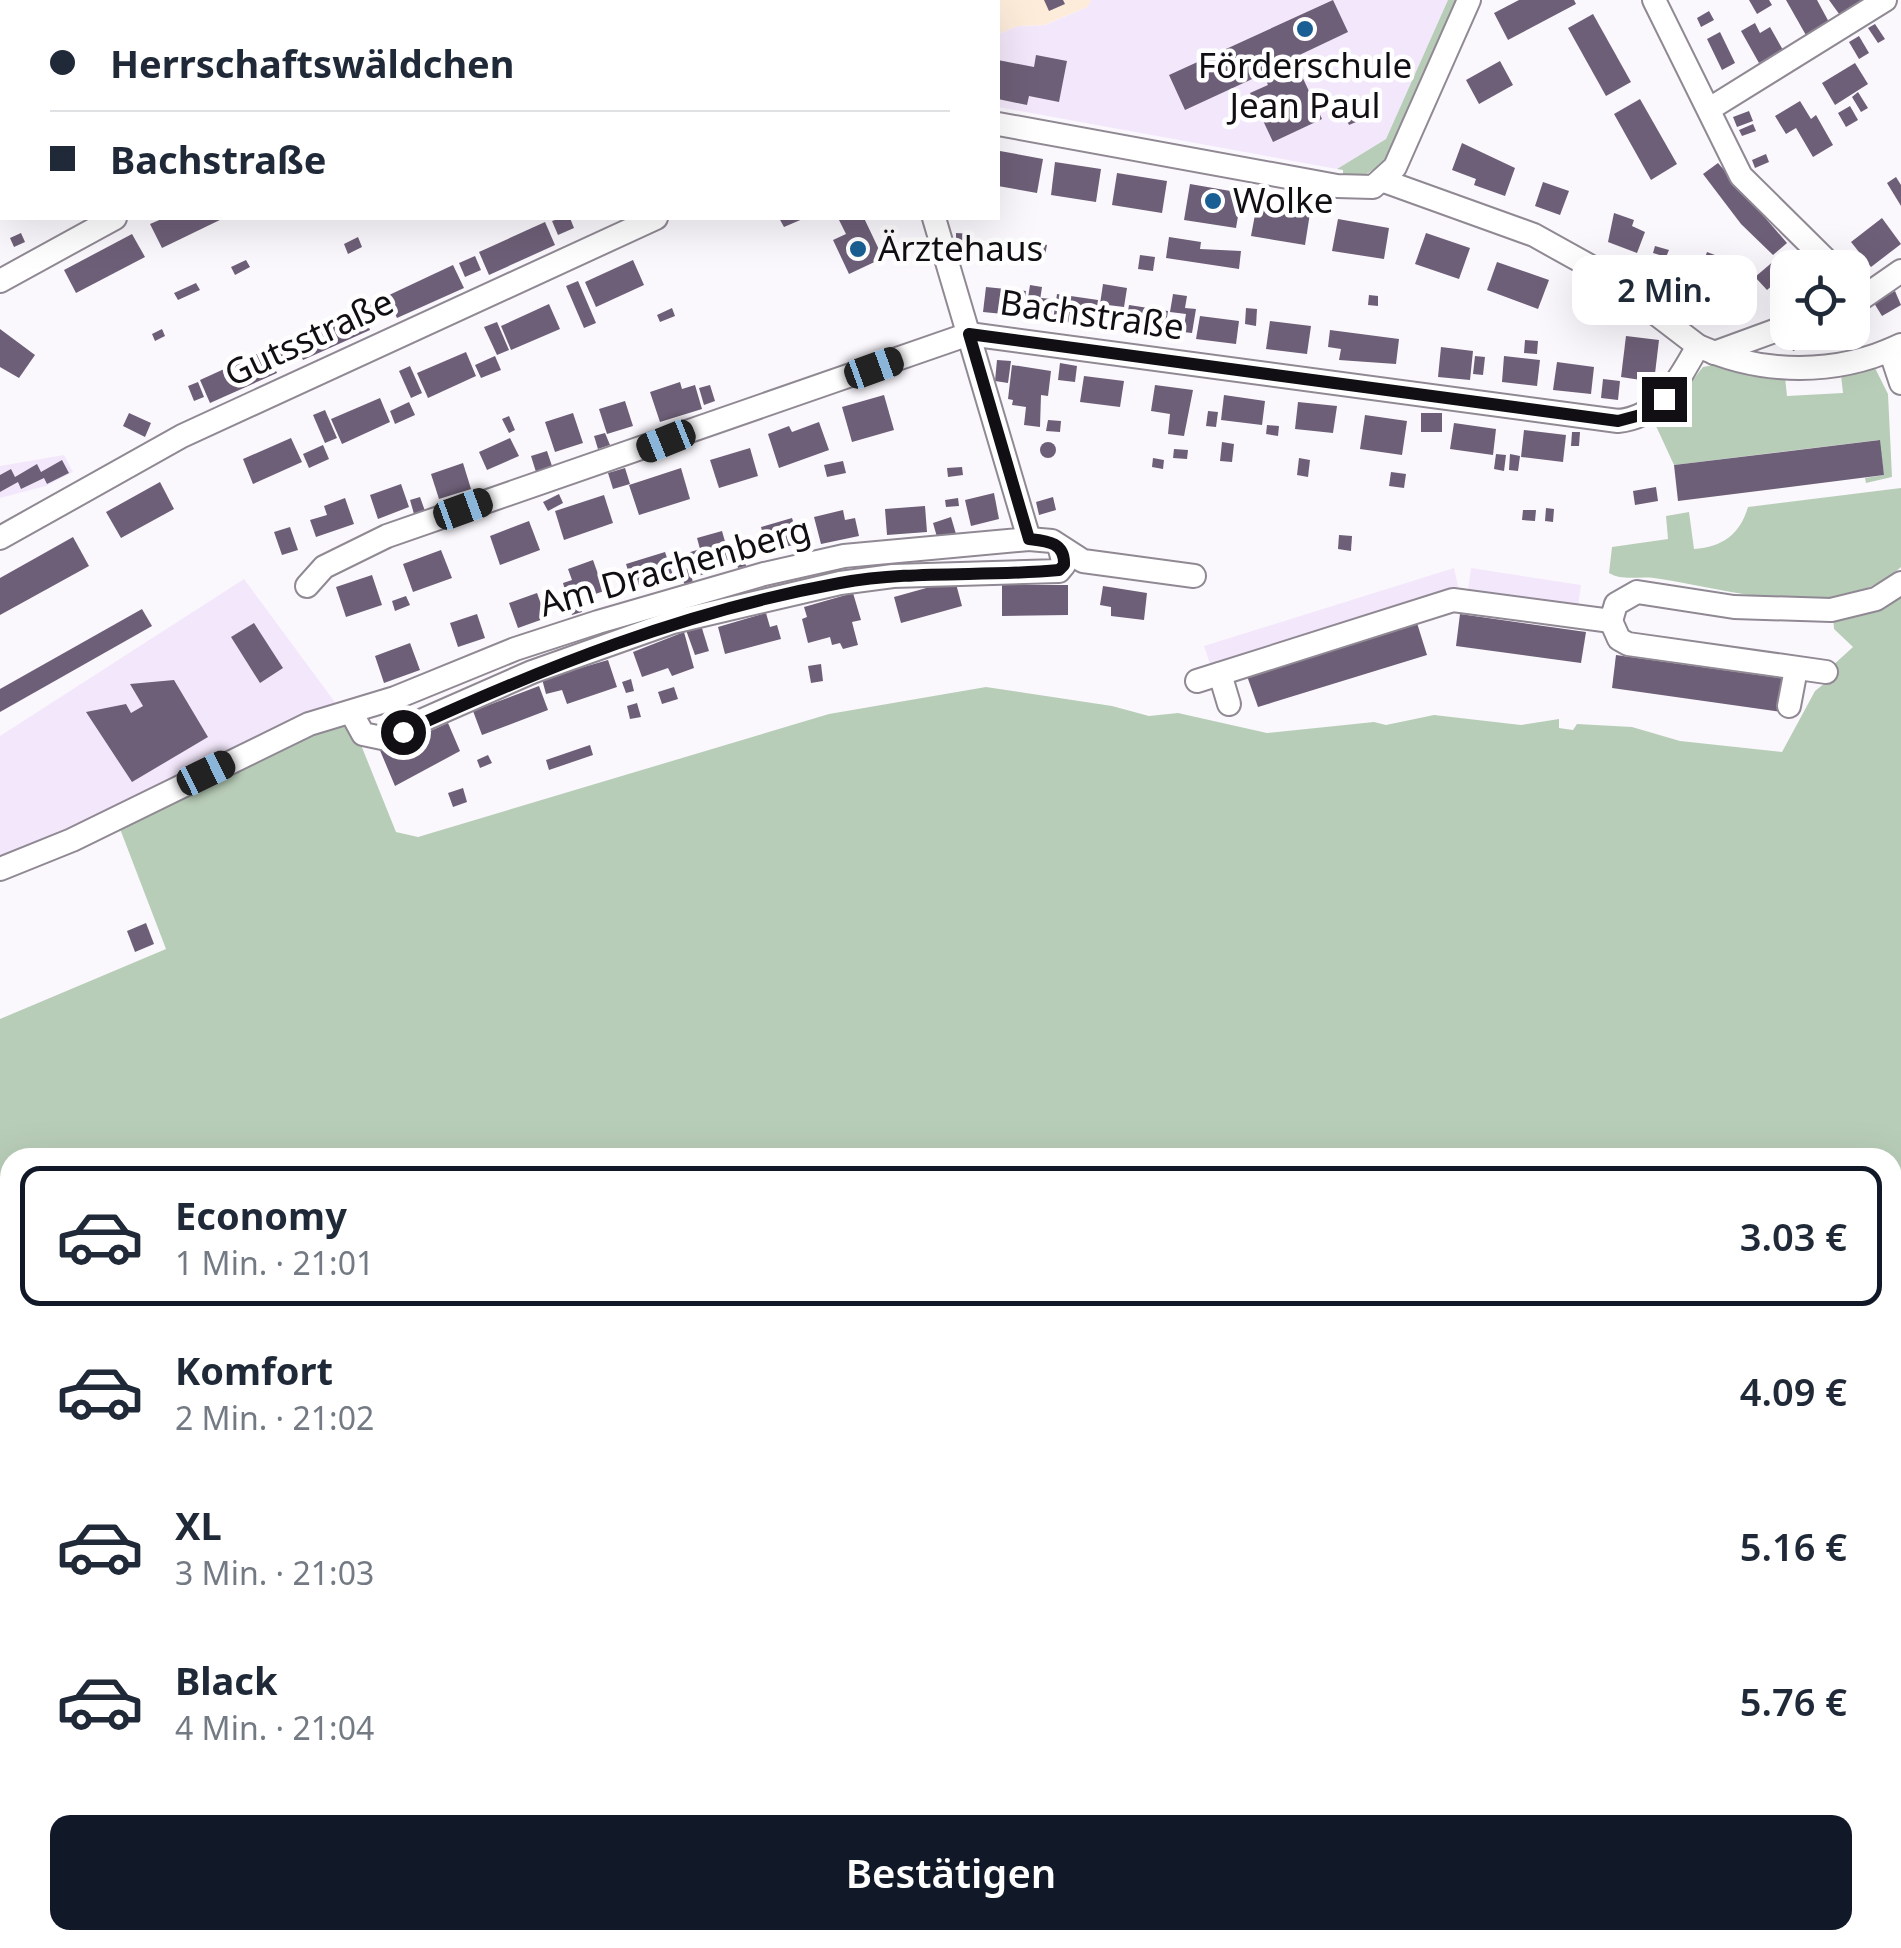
<!DOCTYPE html>
<html lang="de">
<meta charset="utf-8">
<style>
body{margin:0;font-family:"Noto Sans",sans-serif;background:#f6f6f7;color:#1f2937;height:100vh;display:flex;flex-direction:column;font-size:38px;white-space:nowrap}
*{box-sizing:border-box;margin:0}
p{font-size:32px;color:#747a83}
.icon{flex:none;width:55px;height:55px;fill:none;stroke:currentColor;stroke-width:2;stroke-linecap:round;stroke-linejoin:round}
.map{position:relative;flex:1;overflow:hidden}
.drawer{position:absolute;left:0px;top:1148px;width:1902px;height:802px;display:flex;flex-direction:column;background:#fff;border-radius:30px 30px 0 0;box-shadow:0 10px 40px #0002}
.drawer>*{flex:none}
.banner{position:absolute;left:0px;top:0px;width:1000px;height:220px;box-shadow:0 10px 40px #0002;display:grid;align-content:center;height:220px;padding:0 50px;background:#fff}
.tools{position:absolute;left:1770px;top:250px;display:grid;gap:20px}
.tools a{display:grid;place-items:center;width:100px;height:100px;border-radius:20px;background:#fff;box-shadow:0 10px 40px #0002;font-size:50px}
.end{position:absolute;width:45px;height:45px;margin:-22px;border:12px solid #110f13;background:#fff;box-shadow:0 0 0 5px #fff}
.from{border-radius:50%}
.bubble{position:absolute;height:70px;border-radius:20px;background:#fff;box-shadow:0 10px 40px #0002;font-size:32px;font-weight:600;line-height:70px;text-align:center}
.car{position:absolute;width:30px;height:60px;margin:-30px -15px;border-radius:12px;box-shadow:0 0 8px 2px #0007;background:linear-gradient(#222 24%,#8ab4d8 0 40%,#222 0 76%,#8ab4d8 0 86%,#222 0)}
.banner b{display:flex;align-items:center;gap:35px;height:95px;font-size:38px}
.banner b+b{border-top:2px solid #e0e1e3}
.banner i{width:25px;height:25px;background:#1f2937}
ul{padding:18px 0 0;list-style:none}
li{display:flex;align-items:center;gap:30px;height:140px;margin:0 20px 15px;padding:0 30px;border:5px solid transparent;border-radius:20px}
li div{flex:1}
li b{display:block;font-size:38px}
li em{font-style:normal;font-weight:600}
li.active{border-color:#111827}
li>.icon{width:90px;height:90px;stroke-width:1.5}
.cta{display:flex;gap:20px;margin-top:auto;padding:20px 50px}
.cta a{flex:1;height:115px;border-radius:20px;background:#111827;color:#fff;font-size:40px;font-weight:600;line-height:115px;text-align:center}
.map>svg:first-child{display:block}
</style>
<div class="map">
<svg width="1901" height="1948" viewBox="0 0 1901 1948">
<rect width="100%" height="100%" fill="#fbf8fd"/>
<g fill="#f3e8fb">
<path d="M1091 0H1448L1386 139 1337 169 998 107V34L1018 26 1045 25 1087 7Z"/>
<path d="M64 455 73 472 46 486 0 498V466Z"/>
<path d="M1454 568 1459 590 1211 667 1204 646Z"/>
<path d="M1471 568 1581 585 1578 606 1468 590Z"/>
<path d="M244 579 340 709 0 863V736Z"/>
</g>
<path fill="#feecdb" d="M435 0H1091L1087 7 1044 25 1018 26 998 34V2Z"/>
<g fill="#b8cdb8" fill-rule="evenodd">
<path d="M463 0H636L638 2H476Z"/>
<path d="M1448 0H1461L1387 160 1364 176 1343 175V170L1337 169 1386 139Z"/>
<path d="M1724 363 1785 377 1787 396 1843 393 1841 375 1875 368 1888 394 1892 477 1866 483 1865 478 1884 475 1879 440 1674 465 1656 426 1703 367Z"/>
<path d="M1901 488V567C1834 626 1731 589 1654 578 1639 576 1622 581 1609 573L1612 547 1668 539 1666 516 1689 512 1694 549C1723 547 1740 534 1748 507Z"/>
<path d="M1901 594V1948H0V1331L5 1315 0 1312V1019L166 949 117 821 309 732 351 720 396 832 418 837 829 714 986 687 1112 706 1149 716 1178 713 1267 733 1374 722 1386 725 1434 715 1521 725 1559 719V728L1573 730 1577 724 1632 727 1680 741 1782 752 1815 691 1830 679 1831 667 1853 647 1834 629 1833 616ZM10 1158H1892V1940H10Z"/>
</g>
<g fill="#6d5f77">
<path d="M1044 0H1063L1065 4 1049 11Z"/>
<path d="M1333 0 1348 32 1272 68 1278 82 1300 72 1322 119 1273 142 1250 93 1268 85 1263 74 1185 110 1169 75Z"/>
<path d="M1519 0H1574L1576 4 1508 40 1494 13Z"/>
<path d="M1749 0H1769L1772 5 1757 14Z"/>
<path d="M1786 0H1817L1830 24 1807 37Z"/>
<path d="M1829 0H1869L1842 18Z"/>
<path d="M1709 11 1714 20 1701 27 1697 18Z"/>
<path d="M1593 14 1631 82 1606 96 1568 28Z"/>
<path d="M1755 23 1760 33 1770 27 1783 50 1759 63 1741 31Z"/>
<path d="M1875 24 1885 39 1878 43 1868 28Z"/>
<path d="M1720 32 1735 63 1722 70 1707 39Z"/>
<path d="M1859 36 1869 53 1859 59 1849 42Z"/>
<path d="M1036 55 1067 61 1059 102 1029 96 1027 105 998 99V60L1034 67Z"/>
<path d="M1500 61 1513 85 1479 104 1466 80Z"/>
<path d="M1855 63 1868 84 1835 105 1822 83Z"/>
<path d="M1858 92 1868 108 1861 112 1852 97Z"/>
<path d="M1640 99 1677 164 1651 180 1614 114Z"/>
<path d="M1800 101 1811 119 1816 115 1833 145 1813 157 1796 128 1786 134 1775 116Z"/>
<path d="M1356 104 1363 119 1349 125 1342 110Z"/>
<path d="M1850 106 1858 120 1846 127 1838 113Z"/>
<path d="M1749 111 1753 121 1737 127 1733 117Z"/>
<path d="M1753 124 1756 131 1742 136 1739 130Z"/>
<path d="M1462 143 1515 168 1505 196 1474 185 1476 179 1452 170Z"/>
<path d="M1000 151 1043 159 1037 193 998 186Z"/>
<path d="M1766 154 1769 162 1755 168 1752 160Z"/>
<path d="M1055 162 1101 169 1096 202 1051 195Z"/>
<path d="M1718 163 1787 243 1773 255 1741 224 1703 174Z"/>
<path d="M1117 173 1167 181 1162 213 1112 205Z"/>
<path d="M1896 177 1901 185V206L1887 183Z"/>
<path d="M1543 182 1569 191 1560 215 1535 206Z"/>
<path d="M1190 184 1242 193 1236 228 1184 220Z"/>
<path d="M1257 204 1310 213 1305 245 1251 236Z"/>
<path d="M1614 213 1634 220 1632 226 1645 232 1637 253 1608 242Z"/>
<path d="M164 218H224L162 248 150 224Z"/>
<path d="M561 218H570L574 228 558 235 552 221Z"/>
<path d="M779 218H805L784 227Z"/>
<path d="M838 218H864L883 258 849 274 833 240 846 234Z"/>
<path d="M1882 218 1901 244 1871 267 1851 242Z"/>
<path d="M1338 219 1389 228 1384 259 1332 251Z"/>
<path d="M545 222 555 245 489 275 479 252Z"/>
<path d="M21 233 25 242 14 247 10 238Z"/>
<path d="M956 233 974 234 973 247 956 246Z"/>
<path d="M1426 233 1470 248 1459 279 1415 264Z"/>
<path d="M132 234 145 257 76 293 64 270Z"/>
<path d="M358 237 362 247 348 254 344 244Z"/>
<path d="M1169 237 1201 242 1200 249 1241 251 1239 269 1166 258Z"/>
<path d="M1037 243 1047 245 1045 255 1036 253Z"/>
<path d="M1655 246 1669 250 1666 257 1653 253Z"/>
<path d="M1707 252 1744 266 1733 294 1697 280Z"/>
<path d="M1795 252 1810 268H1788L1784 263Z"/>
<path d="M1140 255 1155 257 1153 271 1138 269Z"/>
<path d="M475 256 481 270 465 277 459 263Z"/>
<path d="M246 260 250 267 235 275 231 267Z"/>
<path d="M633 260 644 285 596 307 585 282Z"/>
<path d="M1775 260 1787 273 1767 290 1755 277Z"/>
<path d="M1497 262 1549 280 1538 309 1487 290Z"/>
<path d="M453 265 464 288 397 318 387 296Z"/>
<path d="M578 281 596 323 584 328 566 286Z"/>
<path d="M196 283 200 290 178 300 174 293Z"/>
<path d="M1103 284 1127 288 1124 307 1100 304Z"/>
<path d="M1030 285 1042 287 1040 300 1028 298Z"/>
<path d="M986 287 1026 291 1022 316 983 312Z"/>
<path d="M1895 291 1901 305 1882 316 1874 303Z"/>
<path d="M1057 294 1098 300 1094 326 1053 320Z"/>
<path d="M1173 294 1187 296 1185 308 1196 309 1192 333 1183 332 1186 314 1170 312Z"/>
<path d="M1369 295 1378 296V306L1368 305Z"/>
<path d="M1041 298 1053 299 1050 321 1038 320Z"/>
<path d="M382 299 387 313 372 320 366 306Z"/>
<path d="M549 304 560 329 511 350 501 326Z"/>
<path d="M1129 305 1168 311 1164 336 1125 330Z"/>
<path d="M360 307 370 330 303 360 293 337Z"/>
<path d="M672 308 675 316 660 322 657 315Z"/>
<path d="M1246 308 1257 309 1256 326 1245 324Z"/>
<path d="M1200 316 1239 321 1236 344 1196 339Z"/>
<path d="M1270 321 1311 326 1307 354 1266 349Z"/>
<path d="M497 322 509 350 497 355 484 327Z"/>
<path d="M0 329 35 355 19 378 0 367Z"/>
<path d="M162 329 165 336 155 341 152 334Z"/>
<path d="M1330 330 1399 339 1396 364 1339 360 1341 349 1328 347Z"/>
<path d="M1800 332H1816L1819 340 1793 351 1787 338Z"/>
<path d="M1626 336 1659 340 1654 382 1621 377Z"/>
<path d="M289 340 296 355 280 362 274 347Z"/>
<path d="M1525 340 1538 341 1537 354 1524 353Z"/>
<path d="M1441 347 1473 351 1470 380 1438 377Z"/>
<path d="M266 350 277 373 210 403 200 380Z"/>
<path d="M466 352 476 376 428 398 417 373Z"/>
<path d="M495 356 501 370 481 378 475 365Z"/>
<path d="M1475 356 1485 357 1483 375 1473 374Z"/>
<path d="M1504 356 1540 360 1537 386 1502 382Z"/>
<path d="M997 360 1011 361 1008 383 995 381Z"/>
<path d="M1557 362 1594 367 1591 394 1553 390Z"/>
<path d="M1060 363 1077 366 1075 382 1058 380Z"/>
<path d="M1012 365 1051 371 1048 396 1041 395 1040 427 1024 425 1026 407 1012 405 1013 400 1008 399Z"/>
<path d="M410 366 422 393 411 398 399 371Z"/>
<path d="M1084 376 1124 381 1120 407 1080 402Z"/>
<path d="M1603 379 1620 381 1618 400 1601 398Z"/>
<path d="M198 382 204 397 194 401 188 386Z"/>
<path d="M680 382 682 389 695 385 702 409 660 422 650 392Z"/>
<path d="M710 385 715 401 704 405 699 388Z"/>
<path d="M1155 385 1193 390 1184 436 1168 434 1170 414 1151 411Z"/>
<path d="M884 395 894 430 852 442 842 407Z"/>
<path d="M1224 395 1265 401 1262 425 1221 420Z"/>
<path d="M380 398 390 422 342 444 331 419Z"/>
<path d="M625 401 633 426 607 434 599 409Z"/>
<path d="M409 402 415 415 395 424 390 411Z"/>
<path d="M1298 402 1337 406 1333 433 1295 429Z"/>
<path d="M325 410 337 438 325 443 313 415Z"/>
<path d="M1208 411 1218 412 1216 427 1206 426Z"/>
<path d="M129 413 151 423 145 437 123 426Z"/>
<path d="M573 413 583 443 555 452 545 422Z"/>
<rect x="1421" y="413" width="21" height="19"/>
<path d="M1365 415 1407 421 1402 455 1360 449Z"/>
<path d="M509 416 515 430 509 433 502 419Z"/>
<path d="M1048 420 1061 421 1060 432 1046 431Z"/>
<path d="M819 422 829 450 779 468 768 434 789 426 792 432Z"/>
<path d="M1454 423 1496 429 1493 455 1450 449Z"/>
<path d="M1267 425 1279 426 1278 436 1266 434Z"/>
<path d="M1524 430 1566 435 1563 462 1521 457Z"/>
<path d="M1572 432H1580L1579 446H1571Z"/>
<path d="M605 433 610 445 598 449 594 436Z"/>
<path d="M291 438 302 462 253 484 243 459Z"/>
<path d="M510 438 519 456 487 470 479 452Z"/>
<path d="M1880 440 1884 475 1678 501 1674 465Z"/>
<circle cx="1048" cy="450" r="8"/>
<path d="M1222 442 1234 444 1232 462 1220 461Z"/>
<path d="M323 445 329 459 309 468 303 454Z"/>
<path d="M750 448 758 476 719 488 710 460Z"/>
<path d="M1174 449 1188 450 1187 459 1173 458Z"/>
<path d="M547 451 552 466 536 472 531 456Z"/>
<path d="M1496 454 1506 455 1504 471 1494 469Z"/>
<path d="M1510 454 1520 456 1518 471 1509 470Z"/>
<path d="M1153 458 1164 460 1163 469 1152 467Z"/>
<path d="M1299 458 1310 460 1308 477 1297 475Z"/>
<path d="M62 460 69 473 47 484 44 478 21 489 18 482 0 492V475L11 469 15 477 37 464 41 472Z"/>
<path d="M843 461 846 473 827 477 824 465Z"/>
<path d="M463 463 471 489 439 499 431 474Z"/>
<path d="M962 467 963 475 948 477 947 468Z"/>
<path d="M625 468 630 484 613 489 608 473Z"/>
<path d="M681 468 690 499 639 515 629 485Z"/>
<path d="M1391 472 1406 474 1404 488 1389 486Z"/>
<path d="M160 482 174 509 121 538 106 512Z"/>
<path d="M401 484 409 507 378 519 370 495Z"/>
<path d="M1656 487 1658 501 1635 505 1633 491Z"/>
<path d="M994 493 999 519 971 526 965 500Z"/>
<path d="M559 494 563 503 548 511 543 502Z"/>
<path d="M604 495 613 523 564 540 555 511Z"/>
<path d="M420 497 425 511 414 514 410 500Z"/>
<path d="M1053 497 1056 510 1039 515 1036 502Z"/>
<path d="M345 498 354 524 316 537 310 520 327 515 324 506Z"/>
<path d="M958 498 959 506 946 507 945 500Z"/>
<path d="M925 506 927 532 887 535 885 509Z"/>
<path d="M1546 508 1554 509 1553 522 1545 521Z"/>
<path d="M843 510 845 520 855 518 859 536 821 544 814 517Z"/>
<path d="M1523 510H1536L1535 521 1522 520Z"/>
<path d="M951 517 956 534 937 537 933 523Z"/>
<path d="M792 518 800 543 768 552 761 527Z"/>
<path d="M529 521 540 550 500 565 490 536Z"/>
<path d="M290 527 298 550 282 555 274 532Z"/>
<path d="M722 531 726 545 739 541 746 566 738 568 735 558 706 566 707 573 692 578 693 583 685 586 680 570 689 568 684 554 700 549 697 538Z"/>
<path d="M1339 535 1352 536 1351 551 1338 549Z"/>
<path d="M73 537 89 566 0 615V578Z"/>
<path d="M441 550 452 578 413 592 403 564Z"/>
<path d="M665 552 673 575 633 587 626 564Z"/>
<path d="M593 560 604 591 578 600 582 612 572 615 563 583 572 580 568 569Z"/>
<path d="M372 575 382 605 346 617 336 587Z"/>
<path d="M955 580 962 606 901 623 894 597Z"/>
<path d="M1002 585H1068V615L1002 616Z"/>
<path d="M1103 586 1147 593 1144 620 1111 616V607L1100 605Z"/>
<path d="M537 593 546 618 518 628 509 603Z"/>
<path d="M853 593 861 620 852 622 858 645 843 649 840 643 832 645 830 637 808 643 802 619 807 617 804 607Z"/>
<path d="M406 596 410 605 395 611 392 601Z"/>
<path d="M142 609 152 626 0 712V689Z"/>
<path d="M766 613 770 627 777 625 781 639 725 654 718 627Z"/>
<path d="M477 614 485 638 458 647 450 623Z"/>
<path d="M1460 614 1586 632 1581 663 1456 646Z"/>
<path d="M254 623 283 668 260 683 231 637Z"/>
<path d="M1417 623 1427 655 1258 707 1247 676Z"/>
<path d="M701 625 709 651 695 655 686 630Z"/>
<path d="M684 632 694 668 672 676 668 668 642 677 633 652Z"/>
<path d="M410 643 420 670 384 683 375 656Z"/>
<path d="M1616 655 1787 679 1782 712 1612 688Z"/>
<path d="M608 660 617 687 567 704 562 690 546 694 542 679Z"/>
<path d="M821 664 823 681 811 683 808 666Z"/>
<path d="M631 679 634 691 626 693 622 682Z"/>
<path d="M174 680 208 737 132 782 86 712 126 704 131 713 143 706 130 684Z"/>
<path d="M539 686 548 710 482 735 473 711Z"/>
<path d="M674 687 678 699 662 704 658 692Z"/>
<path d="M637 703 641 717 630 719 627 706Z"/>
<path d="M448 723 460 751 395 786 379 748 404 737 406 742Z"/>
<path d="M590 745 593 755 549 770 546 760Z"/>
<path d="M488 755 492 763 480 768 477 760Z"/>
<path d="M463 788 467 802 453 807 448 793Z"/>
<path d="M146 923 154 944 135 952 127 931Z"/>
<path d="M0 1672 10 1674V1703L0 1700Z"/>
<path d="M0 1754 10 1756 3 1784 0 1783Z"/>
</g>
<g fill="none" stroke-linecap="round" stroke-linejoin="round">
<defs>
<g id="minor">
<path d="M69 0 71 2"/>
<path d="M1654 0 1741 176 1834 268"/>
<path d="M299 2 312 0"/>
<path d="M357 2 359 0"/>
<path d="M1711 108 1885 0"/>
<path d="M998 124 1337 186 1373 187 1395 167 1469 0"/>
<path d="M0 137 2 136"/>
<path d="M1384 181 1534 235 1604 274 1698 346C1762 375 1837 376 1901 345"/>
<path d="M0 281 115 218"/>
<path d="M1852 305 1901 271"/>
<path d="M1890 350 1901 383"/>
<path d="M1714 353 1788 326"/>
<path d="M0 538 182 436 656 218"/>
<path d="M1029 539 1052 541 1083 561 1194 576"/>
<path d="M307 586 324 567 387 536 969 334 1618 421C1661 417 1679 379 1698 346"/>
<path d="M1611 621 1619 639 1628 644 1826 672"/>
<path d="M1220 674 1229 704"/>
<path d="M1197 681 1453 600 1611 621 1616 604 1637 592 1734 607 1831 610 1876 599 1901 583"/>
<path d="M1789 706 1796 669"/>
<path d="M351 712 363 734 382 738 532 672 673 622 840 583 893 576 1059 571 1064 565 1060 549"/>
<path d="M0 869 72 840 309 724 395 698 515 649 598 622 764 574 844 556 1029 539 934 218"/>
</g>
</defs>
<use href="#minor" stroke="#908994" stroke-width="26"/>
<use href="#minor" stroke="#fff" stroke-width="22"/>
</g>
<g fill="none" stroke-linecap="round" stroke-linejoin="round">
<path stroke="#110f13" stroke-width="12" d="M403 732C545 667 685 611 840 583 912 570 986 577 1059 570L1064 565C1065 542 1047 541 1029 539L969 334 1618 421 1648 413 1664 399"/>
</g>
<g fill="#1a5f93" stroke="#fff" stroke-width="4">
<circle cx="1305" cy="29" r="10"/>
<circle cx="1213" cy="201" r="10"/>
<circle cx="858" cy="249" r="10"/>
</g>
<g text-anchor="middle" stroke-width="9" stroke-linejoin="round" paint-order="stroke">
<g font-size="35" fill="#110f13" stroke="#fff" text-anchor="start">
<text x="1305" y="78" text-anchor="middle">Förderschule<tspan x="1305" dy="40">Jean Paul</tspan></text>
<text x="1233" y="213">Wolke</text>
<text x="878" y="261">Ärztehaus</text>
</g>
<g font-size="35" fill="#110f13" stroke="#fff">
<text transform="translate(1092 315) rotate(8)" y="12">Bachstraße</text>
<text transform="translate(309 338) rotate(-25)" y="12">Gutsstraße</text>
<text transform="translate(675 567) rotate(-16)" y="12">Am Drachenberg</text>
</g>
</g>
</svg>
<div class="tools">
<a><svg class="icon" aria-label="locate" viewBox="0 0 24 24"><circle cx="12" cy="12" r="6"/><path d="M12 2v4M12 18v4M2 12h4M18 12h4"/></svg></a>
</div>
<i class="end from" style="left:403px;top:732px"></i>
<i class="end" style="left:1664px;top:399px"></i>
<div class="bubble" style="left:1572px;top:255px;width:185px">2 Min.</div>
<i class="car" style="left:874px;top:368px;rotate:70deg"></i>
<i class="car" style="left:666px;top:441px;rotate:248deg"></i>
<i class="car" style="left:463px;top:509px;rotate:70deg"></i>
<i class="car" style="left:206px;top:773px;rotate:64deg"></i>
<div class="banner">
<b><i class="from"></i>Herrschaftswäldchen</b>
<b><i></i>Bachstraße</b>
</div>
<section class="drawer">
<ul>
<li class="active"><svg class="icon" aria-label="car" viewBox="0 0 24 24"><path d="M5 17H2v-5l4-1 3-4h7l3 4 3 1v5h-3M9 17h6M6 11h13"/><circle cx="7" cy="17" r="2"/><circle cx="17" cy="17" r="2"/></svg><div><b>Economy</b><p>1 Min. · 21:01</p></div><em>3.03 €</em></li>
<li><svg class="icon" aria-label="car" viewBox="0 0 24 24"><path d="M5 17H2v-5l4-1 3-4h7l3 4 3 1v5h-3M9 17h6M6 11h13"/><circle cx="7" cy="17" r="2"/><circle cx="17" cy="17" r="2"/></svg><div><b>Komfort</b><p>2 Min. · 21:02</p></div><em>4.09 €</em></li>
<li><svg class="icon" aria-label="car" viewBox="0 0 24 24"><path d="M5 17H2v-5l4-1 3-4h7l3 4 3 1v5h-3M9 17h6M6 11h13"/><circle cx="7" cy="17" r="2"/><circle cx="17" cy="17" r="2"/></svg><div><b>XL</b><p>3 Min. · 21:03</p></div><em>5.16 €</em></li>
<li><svg class="icon" aria-label="car" viewBox="0 0 24 24"><path d="M5 17H2v-5l4-1 3-4h7l3 4 3 1v5h-3M9 17h6M6 11h13"/><circle cx="7" cy="17" r="2"/><circle cx="17" cy="17" r="2"/></svg><div><b>Black</b><p>4 Min. · 21:04</p></div><em>5.76 €</em></li>
</ul>
<div class="cta"><a>Bestätigen</a></div>
</section>
</div>
